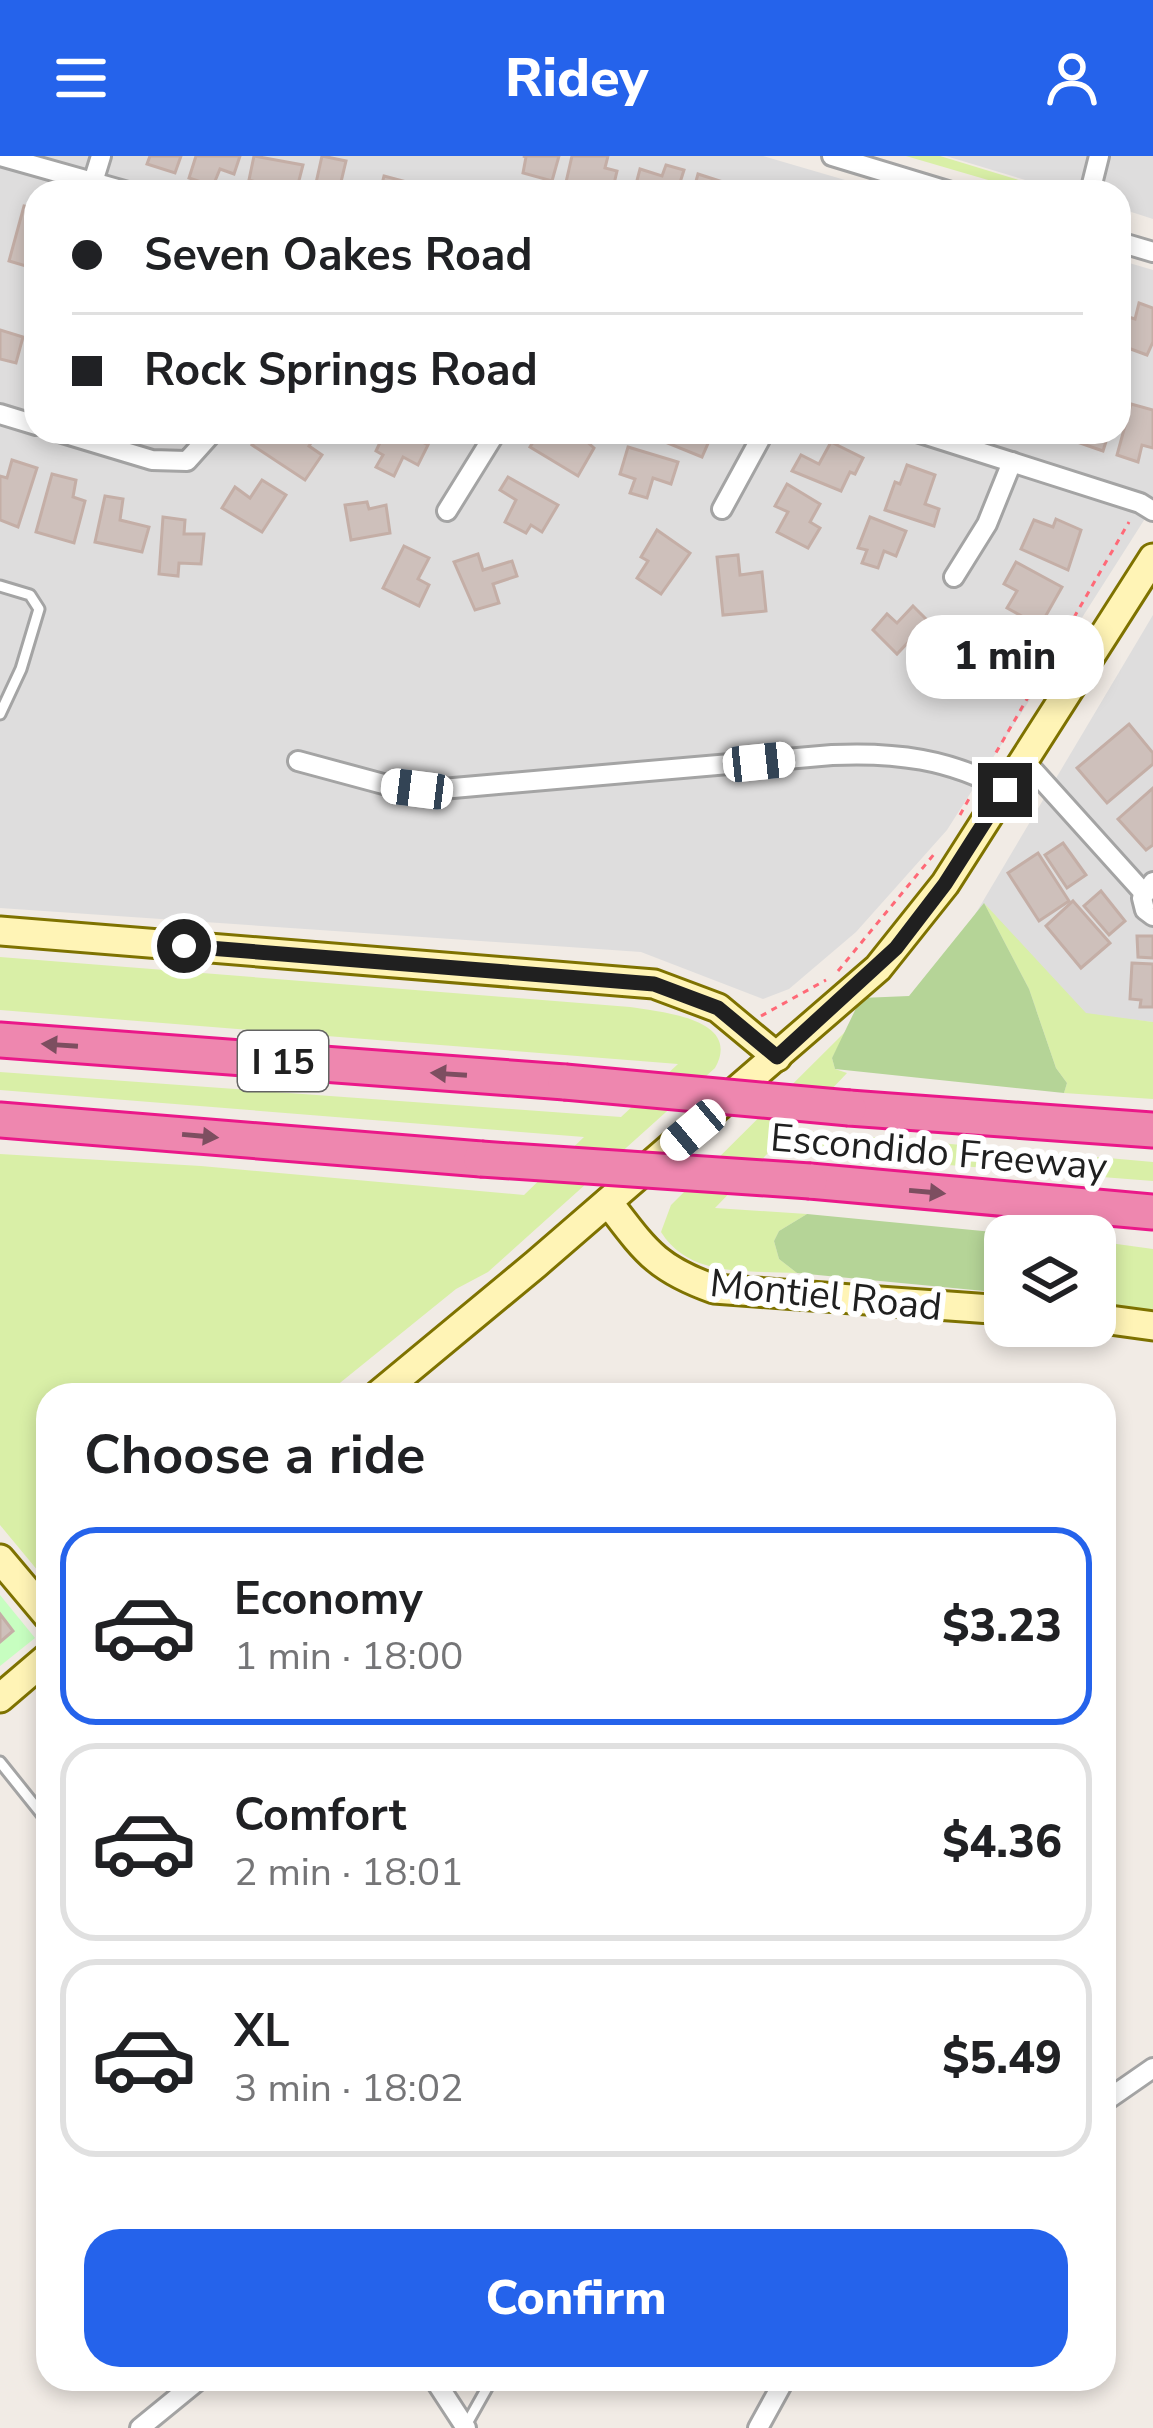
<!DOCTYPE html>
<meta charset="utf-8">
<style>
body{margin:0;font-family:"Nunito Sans",sans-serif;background:#f2f2f2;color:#202124;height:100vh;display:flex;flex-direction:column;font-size:45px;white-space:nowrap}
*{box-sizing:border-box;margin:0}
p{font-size:39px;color:#757577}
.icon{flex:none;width:66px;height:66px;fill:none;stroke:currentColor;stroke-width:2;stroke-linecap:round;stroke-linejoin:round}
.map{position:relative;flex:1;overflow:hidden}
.sheet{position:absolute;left:36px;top:1227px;width:1080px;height:1008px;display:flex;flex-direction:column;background:#fff;border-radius:36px;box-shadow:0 6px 18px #0003}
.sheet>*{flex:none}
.hud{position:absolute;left:24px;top:24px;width:1107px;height:264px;border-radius:36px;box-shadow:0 6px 18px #0003;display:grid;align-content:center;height:264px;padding:0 48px;background:#fff}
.buttons{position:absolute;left:984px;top:1059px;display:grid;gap:24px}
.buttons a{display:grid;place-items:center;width:132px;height:132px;border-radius:24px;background:#fff;box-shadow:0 6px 18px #0003;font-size:60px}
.end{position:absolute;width:54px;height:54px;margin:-27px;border:15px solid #202020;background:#fff;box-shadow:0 0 0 6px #fff}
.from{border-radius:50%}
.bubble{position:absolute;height:84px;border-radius:36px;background:#fff;box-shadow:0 6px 18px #0003;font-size:39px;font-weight:800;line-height:84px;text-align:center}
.car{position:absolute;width:36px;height:72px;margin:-36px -18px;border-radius:15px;box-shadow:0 0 9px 3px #0007;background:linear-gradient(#fff 24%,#345 0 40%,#fff 0 76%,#345 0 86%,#fff 0)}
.hud b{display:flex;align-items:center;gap:42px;height:114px;font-size:45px}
.hud b+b{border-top:3px solid #e0e0e0}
.hud i{width:30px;height:30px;background:#202124}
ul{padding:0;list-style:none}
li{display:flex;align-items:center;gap:36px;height:198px;margin:0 24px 18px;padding:0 24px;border:6px solid #e0e0e0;border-radius:36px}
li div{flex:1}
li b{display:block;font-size:45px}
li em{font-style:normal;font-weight:800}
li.current{border-color:#2563eb}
li>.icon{width:108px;height:108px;stroke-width:1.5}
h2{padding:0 48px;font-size:54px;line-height:144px}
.action{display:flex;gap:24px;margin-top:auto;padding:24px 48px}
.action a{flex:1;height:138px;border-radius:36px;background:#2563eb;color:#fff;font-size:48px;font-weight:800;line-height:138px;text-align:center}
header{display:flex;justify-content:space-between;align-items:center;height:156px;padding:0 48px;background:#2563eb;color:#fff;font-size:54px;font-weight:800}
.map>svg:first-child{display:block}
</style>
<header><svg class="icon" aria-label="menu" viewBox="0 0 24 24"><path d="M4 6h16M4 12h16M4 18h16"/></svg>Ridey<svg class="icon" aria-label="person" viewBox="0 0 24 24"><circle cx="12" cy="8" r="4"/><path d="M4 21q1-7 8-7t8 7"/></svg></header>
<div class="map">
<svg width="1153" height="2272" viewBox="0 0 1153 2272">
<rect width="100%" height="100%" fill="#f1ebe5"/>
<g fill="#dedddd">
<path d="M0 0H763L886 36H36V276H1119V104L1153 114V350L947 674 856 776 789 833 763 843 641 796 0 752Z"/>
<path d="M946 0H1153V63L1119 52V36H1065Z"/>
<path d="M1153 459V866L926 841Z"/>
</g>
<g fill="#d9efa7">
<path d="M906 0H940L1058 36H1029Z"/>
<path d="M984 747 1086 857 1153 866V943L1064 937 1067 927 1056 912 1029 833Z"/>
<path d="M0 801 630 851C660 856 743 862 715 912L488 1116 456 1133 325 1239H48V1427L0 1369V998L201 1010 524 1039 584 981 0 934V916L621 961 678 908 0 854Z"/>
<path d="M847 874 832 902 835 913 847 917 793 974 1153 1006V1025L770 995 715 1052 807 1058 779 1075 774 1085 779 1103 797 1117C747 1114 690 1122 661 1076L671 1049Z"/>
<path d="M1095 1085 1153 1093V1157L1095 1147Z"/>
</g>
<g fill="#b5d497">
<path d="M984 747 1029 833 1056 912 1067 927 1064 937 835 913 832 902 861 842 909 840Z"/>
<path d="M807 1058 993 1076 1005 1087V1137L797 1117 779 1103 774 1085 779 1075Z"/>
</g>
<path fill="#c7fec0" d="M0 1439 35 1482 0 1510Z"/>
<g fill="#cec0bb" stroke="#c4aea6" stroke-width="3">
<path d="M150 0H181L175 17 147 8Z"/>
<path d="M196 0H240L234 18 220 13 213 30 189 22Z"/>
<path d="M254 0 303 9 296 36H277L278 32 249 24Z"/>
<path d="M322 0 346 5 341 26 356 30 354 36H314Z"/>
<path d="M523 0H559L552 25 523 17 526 1Z"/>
<path d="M572 0H608L605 12 617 15 612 36 564 35Z"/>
<path d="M666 9 684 14 677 36H647L635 32 640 13 662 20Z"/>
<path d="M698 18 726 27 723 36H693Z"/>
<path d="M384 20 422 30 421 36H380Z"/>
<path d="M24 50 36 53V113L9 105Z"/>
<path d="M1139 147 1153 152V186L1147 199 1120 189 1123 181 1119 180V158L1135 163Z"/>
<path d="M0 174 23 181 16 207 0 203Z"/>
<path d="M1131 248 1153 254V292L1142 289 1138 306 1117 299Z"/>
<path d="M262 276 279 282 283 276H318L309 290 322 299 305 324 252 289Z"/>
<path d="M385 276H403L428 289 418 309 403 301 394 320 376 311 383 299 376 295Z"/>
<path d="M539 276H576L594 292 578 320 530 291Z"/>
<path d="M657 276H713L702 301 655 282Z"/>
<path d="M1083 276H1109L1103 295 1080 287Z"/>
<path d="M831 286 863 302 855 318 850 316 841 335 792 315 801 299 819 308Z"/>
<path d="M628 291 678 306 671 328 653 322 647 342 630 337 635 323 620 318Z"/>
<path d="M12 304 37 312 18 371 0 364V320L7 322Z"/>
<path d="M907 309 935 319 925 348 939 353 934 370 885 354 895 326 900 328Z"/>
<path d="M52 318 76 324 73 341 85 345 74 387 36 376Z"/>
<path d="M508 321 558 349 542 376 531 369 526 377 505 366 516 344 500 334Z"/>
<path d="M262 324 286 339 262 376 222 352 235 331 250 342Z"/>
<path d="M787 328 820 348 810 366 820 372 808 392 777 376 788 356 775 350Z"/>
<path d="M105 340 123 343 120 364 149 371 142 396 95 386Z"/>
<path d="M367 346 369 353 386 349 390 377 351 384 345 349Z"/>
<path d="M163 361 185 364 184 378H204L201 408 179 407 178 420 159 418Z"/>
<path d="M870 361 906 375 896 400 884 395 878 412 862 407 867 394 858 392Z"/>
<path d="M1056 363 1081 374 1068 414 1021 393 1034 364 1053 371Z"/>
<path d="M657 374 690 397 661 438 637 422 648 405 641 401Z"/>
<path d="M404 390 429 402 418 423 429 429 419 450 383 432Z"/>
<path d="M478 398 483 414 512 405 517 420 493 428 499 447 475 454 454 406Z"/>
<path d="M738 399 740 419 762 416 766 455 723 459 717 401Z"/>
<path d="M1016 406 1062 431 1040 470 1007 452 1017 435 1004 428Z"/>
<path d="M913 450 928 465 897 498 873 474 887 458 897 467Z"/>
<path d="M981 476V489L992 490V514L980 513 981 526 951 525 950 477Z"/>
<path d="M1129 568 1153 597V608L1107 647 1077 612Z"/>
<path d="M1153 632V689L1146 694 1118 663Z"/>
<path d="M1063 687 1086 719 1067 732 1045 699Z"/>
<path d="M1038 697 1069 745 1039 765 1008 717Z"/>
<path d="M1101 735 1125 765 1109 779 1084 750Z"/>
<path d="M1073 745 1110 787 1081 812 1046 770Z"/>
<path d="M1137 780H1153V802L1138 801Z"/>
<path d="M1132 807 1153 808V851H1140L1141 844 1130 843Z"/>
<path d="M0 1458 13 1475 0 1486Z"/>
</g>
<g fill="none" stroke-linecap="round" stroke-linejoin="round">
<defs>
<g id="lane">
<path d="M0 430 30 439 39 453 21 513 0 558"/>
<path d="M0 1606 48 1666"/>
<path d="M465 2271 492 2223"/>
</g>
<g id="street">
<path d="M0 0 128 36"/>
<path d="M832 0 951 36"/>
<path d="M93 26 101 0"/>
<path d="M1090 36 1099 0"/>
<path d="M1119 86 1153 96"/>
<path d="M0 258 36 269"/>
<path d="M59 276 152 304 187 305 213 276"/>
<path d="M917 276 1140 347 1153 355"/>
<path d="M722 353 764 276"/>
<path d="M447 355 496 276"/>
<path d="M954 421 987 368 1012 306"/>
<path d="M1024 604 1143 736"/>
<path d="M298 605 387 629 442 633 832 599C895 596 950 603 1005 634"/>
<path d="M1153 726 1142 742 1145 754 1153 760"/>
<path d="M1104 1946 1153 1912"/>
<path d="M434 2223 466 2272"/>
<path d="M140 2272 200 2223"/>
<path d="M758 2272 785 2223"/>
</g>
<g id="secondary">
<path d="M0 775 654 828 718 852 777 901"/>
<path d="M608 1046C645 1094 655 1112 714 1133L1005 1154"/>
<path d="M1095 1162 1153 1170"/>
<path d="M378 1239 536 1108 878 812 945 728 1153 402"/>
<path d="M0 1403 48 1460"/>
<path d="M0 1542 48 1501"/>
</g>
<g id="highway">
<path d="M0 884 565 926"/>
<path d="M849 952 1153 974"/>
<path d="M0 964 481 1003"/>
<path d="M810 1025 1153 1056"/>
</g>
</defs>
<use href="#lane" stroke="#a4a4a4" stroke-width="15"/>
<use href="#street" stroke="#a4a4a4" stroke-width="24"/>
<use href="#secondary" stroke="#7e7200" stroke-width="33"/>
<use href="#highway" stroke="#ea1889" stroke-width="39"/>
<g stroke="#ff6977" stroke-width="3" stroke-dasharray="6 6" stroke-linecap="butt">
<path d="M990 607 1129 366"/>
<path d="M960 659 970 641"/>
<path d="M838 815 935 697"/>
<path d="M761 860 826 824"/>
</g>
<use href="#lane" stroke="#fff" stroke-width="9"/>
<use href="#street" stroke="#fff" stroke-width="18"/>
<use href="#secondary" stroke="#fff4b6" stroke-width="27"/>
<use href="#highway" stroke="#ee87af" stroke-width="33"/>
<defs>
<g id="highway-bridge">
<path d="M565 926 849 952"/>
<path d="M481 1003 810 1025"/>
</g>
</defs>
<use href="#highway-bridge" stroke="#ea1889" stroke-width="39" stroke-linecap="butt"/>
<use href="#highway-bridge" stroke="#ee87af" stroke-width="33"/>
</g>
<defs><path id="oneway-solid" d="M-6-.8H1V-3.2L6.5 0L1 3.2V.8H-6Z" transform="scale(3)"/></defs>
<g fill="#7d4e60">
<use href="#oneway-solid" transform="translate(60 889) rotate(-176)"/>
<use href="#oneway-solid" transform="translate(449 918) rotate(-176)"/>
<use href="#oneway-solid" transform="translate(200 980) rotate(5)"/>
<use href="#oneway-solid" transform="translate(927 1036) rotate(5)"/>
</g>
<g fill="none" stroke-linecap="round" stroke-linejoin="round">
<path stroke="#202020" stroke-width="15" d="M184 790 654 828 718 852 777 901 896 792 945 728 1005 634"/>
</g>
<g text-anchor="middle" stroke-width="12" stroke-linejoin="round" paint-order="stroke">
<rect fill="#fff" stroke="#636363" stroke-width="3" x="238" y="875" width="90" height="60" rx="9"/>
<g font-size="36" font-weight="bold" fill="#202020">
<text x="283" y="918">I 15</text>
</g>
<g font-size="39" fill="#202020" stroke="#fff">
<text transform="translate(939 995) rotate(5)" y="14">Escondido Freeway</text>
<text transform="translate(826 1138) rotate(6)" y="14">Montiel Road</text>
</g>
</g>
</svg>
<div class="buttons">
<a><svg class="icon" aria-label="layers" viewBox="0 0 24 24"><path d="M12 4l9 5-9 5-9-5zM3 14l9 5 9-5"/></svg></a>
</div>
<i class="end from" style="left:184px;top:790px"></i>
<i class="end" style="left:1005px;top:634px"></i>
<div class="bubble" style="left:906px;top:459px;width:198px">1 min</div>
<i class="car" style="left:759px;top:606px;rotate:84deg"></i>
<i class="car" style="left:417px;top:633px;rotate:277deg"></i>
<i class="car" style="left:693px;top:974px;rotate:230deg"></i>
<div class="hud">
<b><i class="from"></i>Seven Oakes Road</b>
<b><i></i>Rock Springs Road</b>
</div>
<section class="sheet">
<h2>Choose a ride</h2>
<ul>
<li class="current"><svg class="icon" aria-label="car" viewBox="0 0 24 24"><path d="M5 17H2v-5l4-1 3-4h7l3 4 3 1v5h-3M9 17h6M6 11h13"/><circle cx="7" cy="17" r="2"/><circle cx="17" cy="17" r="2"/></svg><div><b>Economy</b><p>1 min · 18:00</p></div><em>$3.23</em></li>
<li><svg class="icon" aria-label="car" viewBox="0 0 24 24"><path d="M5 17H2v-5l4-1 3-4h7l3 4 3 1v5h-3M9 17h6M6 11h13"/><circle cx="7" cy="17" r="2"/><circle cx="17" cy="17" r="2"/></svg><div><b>Comfort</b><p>2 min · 18:01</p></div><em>$4.36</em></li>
<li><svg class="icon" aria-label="car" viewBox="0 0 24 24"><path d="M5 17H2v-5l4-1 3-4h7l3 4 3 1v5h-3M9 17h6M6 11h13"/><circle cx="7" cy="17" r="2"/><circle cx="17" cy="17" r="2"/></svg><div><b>XL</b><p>3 min · 18:02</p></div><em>$5.49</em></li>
</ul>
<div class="action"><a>Confirm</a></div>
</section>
</div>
